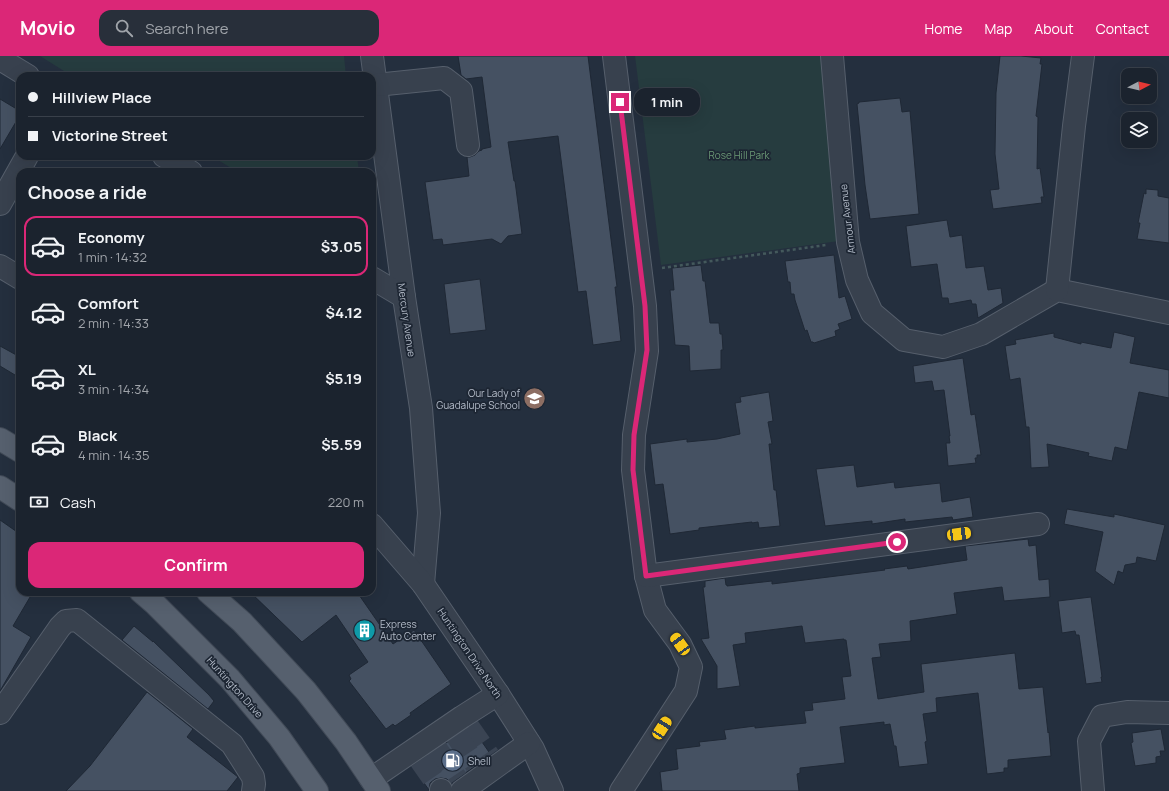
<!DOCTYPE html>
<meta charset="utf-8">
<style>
body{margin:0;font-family:Manrope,sans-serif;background:#282f3a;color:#f1f3f6;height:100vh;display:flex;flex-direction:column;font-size:15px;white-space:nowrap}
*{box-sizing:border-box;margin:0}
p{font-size:13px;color:#a0a4aa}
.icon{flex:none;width:22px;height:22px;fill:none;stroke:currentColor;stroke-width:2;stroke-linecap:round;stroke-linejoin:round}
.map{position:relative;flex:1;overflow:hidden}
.drawer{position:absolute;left:16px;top:112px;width:360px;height:428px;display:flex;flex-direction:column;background:#1b232e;border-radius:12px;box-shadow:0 4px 16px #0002,0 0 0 1px #39404a}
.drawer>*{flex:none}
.hud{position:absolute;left:16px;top:16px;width:360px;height:88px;border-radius:12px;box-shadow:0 4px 16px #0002,0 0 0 1px #39404a;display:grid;align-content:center;height:88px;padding:0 12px;background:#1b232e}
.needle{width:26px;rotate:83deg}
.controls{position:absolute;left:1121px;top:12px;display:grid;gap:8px}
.controls a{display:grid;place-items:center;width:36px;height:36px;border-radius:8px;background:#1b232e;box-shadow:0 4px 16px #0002,0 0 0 1px #39404a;font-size:20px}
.end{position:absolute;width:18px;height:18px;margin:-9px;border:5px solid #db2777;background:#fff;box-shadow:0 0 0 2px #fff}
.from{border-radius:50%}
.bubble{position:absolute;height:28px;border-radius:12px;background:#1b232e;box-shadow:0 4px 16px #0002,0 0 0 1px #39404a;font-size:13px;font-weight:700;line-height:28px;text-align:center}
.car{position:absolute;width:12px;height:24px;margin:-12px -6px;border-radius:5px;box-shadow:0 0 3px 1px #0007;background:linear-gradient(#f5c518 24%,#345 0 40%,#f5c518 0 76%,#345 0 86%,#f5c518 0)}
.hud b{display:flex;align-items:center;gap:14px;height:38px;font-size:15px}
.hud b+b{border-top:1px solid #39404a}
.hud i{width:10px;height:10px;background:#f1f3f6}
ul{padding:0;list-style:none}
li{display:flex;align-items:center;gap:12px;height:60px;margin:0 8px 6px;padding:0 4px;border:2px solid transparent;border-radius:12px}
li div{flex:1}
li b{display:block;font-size:15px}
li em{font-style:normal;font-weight:700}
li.current{border-color:#db2777}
li>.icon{width:36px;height:36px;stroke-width:1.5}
h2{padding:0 12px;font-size:18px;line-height:48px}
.pay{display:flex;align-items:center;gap:10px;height:44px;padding:0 12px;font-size:15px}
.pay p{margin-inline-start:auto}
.action{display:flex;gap:8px;margin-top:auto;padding:8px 12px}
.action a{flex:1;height:46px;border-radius:12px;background:#db2777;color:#fff;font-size:16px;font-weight:700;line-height:46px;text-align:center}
header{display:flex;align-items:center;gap:24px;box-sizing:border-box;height:56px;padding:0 20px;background:#db2777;color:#fff}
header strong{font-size:19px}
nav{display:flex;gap:22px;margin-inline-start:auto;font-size:14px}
.search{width:280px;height:36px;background:#282f3a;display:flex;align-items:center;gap:10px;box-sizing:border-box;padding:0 14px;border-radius:12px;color:#a0a4aa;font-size:15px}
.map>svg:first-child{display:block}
</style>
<header>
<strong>Movio</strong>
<div class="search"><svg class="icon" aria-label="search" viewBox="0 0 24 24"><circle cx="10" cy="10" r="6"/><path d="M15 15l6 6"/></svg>Search here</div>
<nav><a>Home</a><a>Map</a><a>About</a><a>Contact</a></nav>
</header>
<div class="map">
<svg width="1169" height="735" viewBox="0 0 1169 735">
<rect width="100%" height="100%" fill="#242f3e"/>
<g fill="#263c3f">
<path d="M40 0H344L346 20H72Z"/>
<path d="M635 0H823L839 185 661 209Z"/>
<path d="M211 100H357L359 116H238Z"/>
</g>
<g fill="#455162" stroke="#1f2835">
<path d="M458 0H588L617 231H615L621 285 593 289 586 235 578 236 558 80 508 86 514 125H515L522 178 508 180 501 188 492 183 443 189 442 183 433 184 425 126 469 120 467 101H470L475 99 479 95 482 94V93L491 91 482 21 466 23 461 19Z"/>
<path d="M1000 0H1021L1041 2 1040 8H1042L1036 60 1038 61 1037 113 1040 112 1044 141H1041L1042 147 993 153 990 134 999 133 995 98 996 37Z"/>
<path d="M900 42 902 56 910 55 919 158 870 163 865 129 857 48 859 47V46Z"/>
<path d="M0 43 20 55V59L0 93Z"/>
<path d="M1146 133 1158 134V140L1169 142V187L1137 183 1140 167H1138L1144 137 1146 138Z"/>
<path d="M947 164 950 181 962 179 966 212 984 210 988 234 1001 232 1003 247 978 262 976 248H972L971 244 949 248 948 242H942L937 208 911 211 906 170Z"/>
<path d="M834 199 839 242 845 240 852 263 838 268 840 273 835 275 836 280 814 287 813 286H811L807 274 805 275 795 244 794 238H791L790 226H788L785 205Z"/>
<path d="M701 209 703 225H705L710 267H719L720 278H722L723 294H721V313L690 315 689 290 675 289 670 234H674L672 212Z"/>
<path d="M480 223 486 274 450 278 444 228Z"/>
<path d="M1114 276 1135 281 1130 307 1169 314V342L1139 336 1127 394 1115 391 1112 405 1088 400 1089 397 1047 388 1049 411 1031 412 1029 371H1026L1020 322 1010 324 1005 290 1016 288 1015 284 1054 277V281L1081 288V286L1111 292Z"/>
<path d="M0 290 20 301V322L0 310Z"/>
<path d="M963 302 971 359 975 358 981 399H977V402H975L976 407 948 410 946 387H950L949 380H950L944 334 934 335 932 325 915 327 913 310Z"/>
<path d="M769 336 773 365 768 366 772 388H769L774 434H776L780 470 759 472 758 466 752 467V466L699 472V474L670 478 663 428 655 429 650 388 687 383V386L717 383 740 378 735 347 741 346 740 341Z"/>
<path d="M854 409 857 431 894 426 895 432 940 427 942 446 970 441 973 461 953 464 952 461 905 466V463L872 468V465L825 470 816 413Z"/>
<path d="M1067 453 1114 461V458L1165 469 1156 505 1137 501 1136 507 1125 509 1123 517 1118 515 1114 529 1095 515 1103 476 1064 468Z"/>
<path d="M0 464 20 478V536H33L13 570 31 581 0 635Z"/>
<path d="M1028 483 1029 490 1036 489 1039 524 1049 523 1050 541 1004 545 1002 531 954 537 957 558 910 565 911 585 879 588 881 601 872 602 878 643 924 636 921 608 1015 597 1019 633 1043 631 1048 677 1049 676 1051 700 1008 704V712H1004V716L987 718 978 637 936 642 937 656 923 658 927 685 925 686 928 708 899 711 896 690H894L890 668 884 669V666L840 671 845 707 800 712V717L797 718 799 735H662L660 716 678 713 676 693 700 690 699 686 726 683 724 674 755 670V672L806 667 804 655 813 654 812 647 845 643 842 621 851 620 846 584H844V583L805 587 802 570 745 577 746 587 733 589 740 630 717 633V610L701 583 709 582 703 531H705V525L725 522 726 529H727V530L772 525V528L885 514 884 513 907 510 908 513 967 504 965 490Z"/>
<path d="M250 536H357L393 588 414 574 451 628 410 657 411 659 395 670 393 668 386 673 349 625 351 623 349 619 368 606 336 559 302 586Z"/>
<path d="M1091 541 1102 621H1101L1102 626 1086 628 1079 579H1076L1075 575 1062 577 1058 545Z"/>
<path d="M134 570 153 586V585L209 639 214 645 208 653 122 584Z"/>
<path d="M147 636 193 673 187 681 238 721 227 735H66L90 710Z"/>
<path d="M471 670 491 699 451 727 447 723 441 722 435 723 430 727 429 734 412 710Z"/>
<path d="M1161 673 1165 695H1160L1161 700 1156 701V707L1135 710 1131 687 1133 686 1132 677Z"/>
</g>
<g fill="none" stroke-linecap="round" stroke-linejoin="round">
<g stroke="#3a4453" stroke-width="22" stroke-dasharray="22 11" stroke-linecap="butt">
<path d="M468 670 489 700"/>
<path d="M456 679 476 709"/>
<path d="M436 692 457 723"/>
<path d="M420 704 441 734"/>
</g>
<defs>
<g id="minor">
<path d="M372 0 404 241 421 352 429 457 423 528"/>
<path d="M614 0 645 250 647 295 634 379 633 414 646 520 655 554 680 588 691 611 686 635 621 735"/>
<path d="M832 0 848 186 857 224 872 257 904 284 943 291 981 278 1057 234 1169 257"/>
<path d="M0 3 28 20"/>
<path d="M376 29 444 22 461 35 468 89"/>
<path d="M164 100 191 116"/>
<path d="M0 148 27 100"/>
<path d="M0 210 20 222"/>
<path d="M372 222 404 241"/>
<path d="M1057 234 1074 70 1083 0"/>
<path d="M372 469 423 528 498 638 533 693 552 735"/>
<path d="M646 520 1038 468"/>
<path d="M0 657 60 571 66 565 77 564 232 688 253 721 254 728 253 735"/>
<path d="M371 723 462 661 498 638"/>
<path d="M441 734V735"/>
<path d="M462 735 529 687"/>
<path d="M1093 735 1089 685 1102 660 1127 656 1169 657"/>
</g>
<g id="major">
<path d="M0 383 20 395"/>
<path d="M0 431 20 444"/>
<path d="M141 536 155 548 230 623 279 681 317 735"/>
<path d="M208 536 242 566 306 635 346 686 379 735"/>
</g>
</defs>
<use href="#minor" stroke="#565f6c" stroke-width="24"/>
<use href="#major" stroke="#414a57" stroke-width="24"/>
<path stroke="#44595c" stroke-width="2.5" stroke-dasharray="3 3" stroke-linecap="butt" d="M662 212 826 189"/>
<use href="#minor" stroke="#38414e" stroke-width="22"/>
<use href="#major" stroke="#56606e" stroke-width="22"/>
</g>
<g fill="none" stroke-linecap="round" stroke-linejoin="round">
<path stroke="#db2777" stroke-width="5" d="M620 46 645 250 647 294 634 379 633 414 646 520 897 486"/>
</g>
<defs>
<symbol id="school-disc" viewBox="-11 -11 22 22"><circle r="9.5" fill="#8d6e63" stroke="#1d2633"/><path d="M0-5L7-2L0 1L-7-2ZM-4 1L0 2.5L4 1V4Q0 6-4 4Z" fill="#fff"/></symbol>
<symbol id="building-disc" viewBox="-11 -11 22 22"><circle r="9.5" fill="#0f9aa8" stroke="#1d2633"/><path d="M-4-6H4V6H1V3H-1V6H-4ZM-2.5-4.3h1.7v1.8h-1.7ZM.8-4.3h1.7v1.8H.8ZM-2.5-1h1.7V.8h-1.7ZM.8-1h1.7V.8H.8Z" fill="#fff"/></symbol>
<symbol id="fuel-disc" viewBox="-11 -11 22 22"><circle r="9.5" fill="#5c6f8a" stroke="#1d2633"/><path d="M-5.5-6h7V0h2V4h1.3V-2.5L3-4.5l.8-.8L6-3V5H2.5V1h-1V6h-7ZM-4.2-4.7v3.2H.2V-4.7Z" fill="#fff"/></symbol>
</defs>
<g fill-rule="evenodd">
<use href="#school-disc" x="522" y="330" width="25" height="25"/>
<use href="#building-disc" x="352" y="562" width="25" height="25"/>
<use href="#fuel-disc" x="440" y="692" width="25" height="25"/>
</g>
<g text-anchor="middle" stroke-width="3.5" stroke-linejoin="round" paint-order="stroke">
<g font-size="10" fill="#6b9a76" stroke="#1d2633">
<text x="739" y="103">Rose Hill Park</text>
</g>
<g font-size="10" fill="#b4bcc9" stroke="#1d2633">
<text transform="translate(847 163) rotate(-97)" y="4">Armour Avenue</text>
<text transform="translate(407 264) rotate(82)" y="4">Mercury Avenue</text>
<text transform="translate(470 597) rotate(56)" y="4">Huntington Drive North</text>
<text transform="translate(235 631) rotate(48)" y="4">Huntington Drive</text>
</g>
<g font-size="10" fill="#b4bcc9" stroke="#1d2633" text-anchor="start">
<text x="520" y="341" text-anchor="end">Our Lady of<tspan x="520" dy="12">Guadalupe School</tspan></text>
<text x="380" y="572">Express<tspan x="380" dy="12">Auto Center</tspan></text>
<text x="468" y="709">Shell</text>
</g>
</g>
</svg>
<div class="controls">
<a><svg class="needle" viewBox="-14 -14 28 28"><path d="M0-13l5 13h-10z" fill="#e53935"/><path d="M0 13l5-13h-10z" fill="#a0a4aa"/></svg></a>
<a><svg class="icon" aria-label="layers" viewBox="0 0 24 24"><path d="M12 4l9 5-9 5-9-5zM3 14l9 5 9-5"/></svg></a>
</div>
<i class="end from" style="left:897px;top:486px"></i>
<i class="end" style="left:620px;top:46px"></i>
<div class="bubble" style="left:634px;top:32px;width:66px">1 min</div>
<i class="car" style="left:959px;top:478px;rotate:82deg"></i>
<i class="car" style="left:680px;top:588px;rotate:324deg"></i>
<i class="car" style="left:662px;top:672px;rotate:33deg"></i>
<div class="hud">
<b><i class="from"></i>Hillview Place</b>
<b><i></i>Victorine Street</b>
</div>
<section class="drawer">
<h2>Choose a ride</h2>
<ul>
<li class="current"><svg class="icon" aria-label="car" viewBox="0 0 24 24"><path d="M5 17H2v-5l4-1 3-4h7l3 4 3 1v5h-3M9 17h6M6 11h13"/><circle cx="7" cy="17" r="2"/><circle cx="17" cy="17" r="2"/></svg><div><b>Economy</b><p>1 min · 14:32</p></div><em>$3.05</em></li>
<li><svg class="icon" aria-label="car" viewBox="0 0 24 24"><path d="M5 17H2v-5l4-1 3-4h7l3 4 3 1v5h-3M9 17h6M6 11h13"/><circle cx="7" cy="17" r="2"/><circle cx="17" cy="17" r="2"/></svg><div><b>Comfort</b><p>2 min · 14:33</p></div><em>$4.12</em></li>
<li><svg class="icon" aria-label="car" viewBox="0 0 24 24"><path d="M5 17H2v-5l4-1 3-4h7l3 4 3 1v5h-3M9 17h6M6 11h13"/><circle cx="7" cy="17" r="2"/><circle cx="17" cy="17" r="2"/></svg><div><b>XL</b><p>3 min · 14:34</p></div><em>$5.19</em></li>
<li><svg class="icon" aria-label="car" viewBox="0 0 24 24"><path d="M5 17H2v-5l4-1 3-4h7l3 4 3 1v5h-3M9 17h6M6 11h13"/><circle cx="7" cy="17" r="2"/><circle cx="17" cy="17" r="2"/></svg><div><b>Black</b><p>4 min · 14:35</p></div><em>$5.59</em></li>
</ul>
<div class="pay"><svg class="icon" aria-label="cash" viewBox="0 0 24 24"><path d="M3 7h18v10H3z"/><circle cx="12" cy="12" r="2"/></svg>Cash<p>220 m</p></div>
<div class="action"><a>Confirm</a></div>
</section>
</div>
